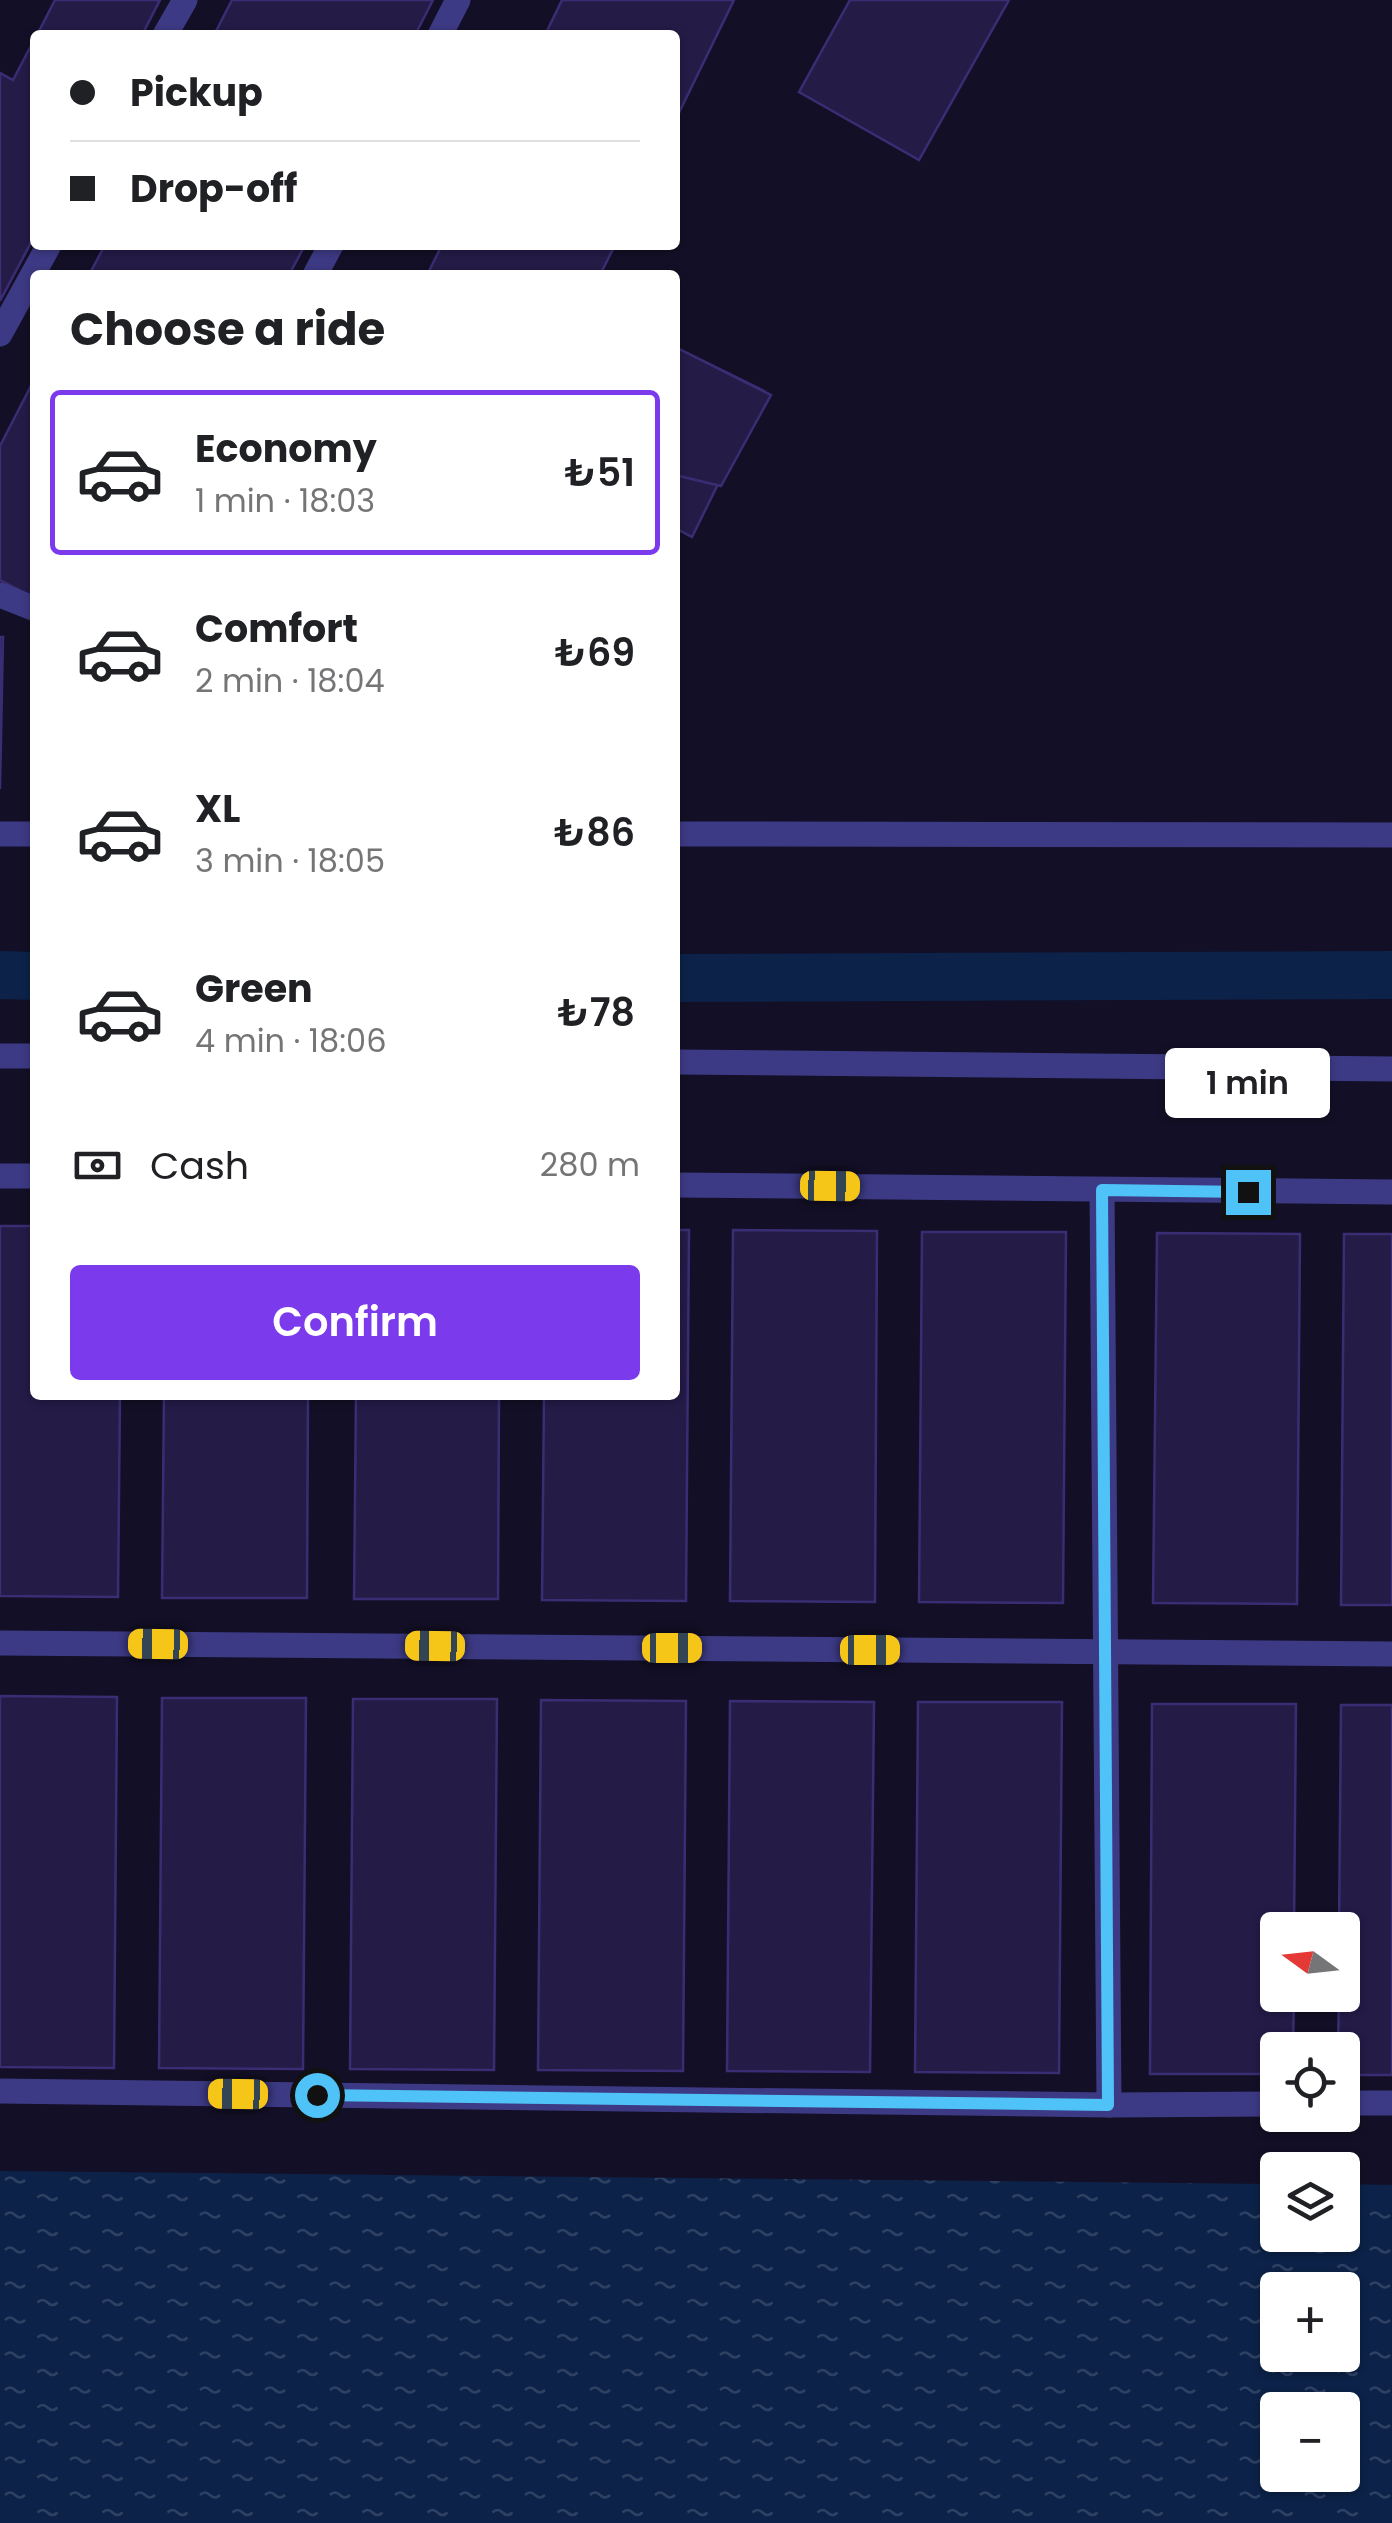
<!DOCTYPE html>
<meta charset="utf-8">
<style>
body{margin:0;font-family:Poppins,sans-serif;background:#f6f6f6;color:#202124;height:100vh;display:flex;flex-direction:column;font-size:38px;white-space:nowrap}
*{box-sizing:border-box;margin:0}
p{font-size:32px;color:#757577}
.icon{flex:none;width:55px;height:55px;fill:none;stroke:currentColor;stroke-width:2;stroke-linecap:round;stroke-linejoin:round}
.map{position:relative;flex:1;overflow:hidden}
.panel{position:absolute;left:30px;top:270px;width:650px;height:1130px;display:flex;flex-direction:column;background:#fff;border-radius:10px;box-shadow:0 2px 8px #0004}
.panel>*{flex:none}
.guide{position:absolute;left:30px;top:30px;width:650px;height:220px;border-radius:10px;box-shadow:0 2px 8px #0004;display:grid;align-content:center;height:220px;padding:0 40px;background:#fff}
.needle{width:65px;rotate:285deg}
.fabs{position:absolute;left:1260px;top:1912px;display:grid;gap:20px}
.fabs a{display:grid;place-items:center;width:100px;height:100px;border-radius:10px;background:#fff;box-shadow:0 2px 8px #0004;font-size:50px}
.end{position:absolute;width:45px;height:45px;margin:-22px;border:12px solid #4fc3f7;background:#111;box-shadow:0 0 0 5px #111}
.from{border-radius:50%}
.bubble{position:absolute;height:70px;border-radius:10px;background:#fff;box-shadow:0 2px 8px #0004;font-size:32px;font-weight:600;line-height:70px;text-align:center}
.car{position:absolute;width:30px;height:60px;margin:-30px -15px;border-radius:12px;box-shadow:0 0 8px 2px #0007;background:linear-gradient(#f5c518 24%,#345 0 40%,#f5c518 0 76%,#345 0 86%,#f5c518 0)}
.guide b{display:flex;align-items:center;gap:35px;height:95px;font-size:38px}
.guide b+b{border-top:2px solid #e0e0e0}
.guide i{width:25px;height:25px;background:#202124}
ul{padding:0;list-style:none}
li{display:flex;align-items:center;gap:30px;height:165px;margin:0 20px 15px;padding:0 20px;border:5px solid transparent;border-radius:10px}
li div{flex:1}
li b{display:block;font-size:38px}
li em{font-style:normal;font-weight:600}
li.selected{border-color:#7c3aed}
li>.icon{width:90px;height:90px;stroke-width:1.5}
h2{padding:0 40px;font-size:45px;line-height:120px}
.pay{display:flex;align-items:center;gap:25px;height:110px;padding:0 40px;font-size:38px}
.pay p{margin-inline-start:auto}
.primary-button{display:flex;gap:20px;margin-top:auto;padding:20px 40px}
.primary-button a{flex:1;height:115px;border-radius:10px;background:#7c3aed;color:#fff;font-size:40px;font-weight:600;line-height:115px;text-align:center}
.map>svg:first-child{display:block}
</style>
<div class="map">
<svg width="1392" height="2523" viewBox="0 0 1392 2523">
<defs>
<pattern id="water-ripples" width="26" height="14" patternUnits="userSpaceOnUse" patternTransform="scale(2.5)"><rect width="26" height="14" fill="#0c2248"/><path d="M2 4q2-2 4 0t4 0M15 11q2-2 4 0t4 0" fill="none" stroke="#2f4163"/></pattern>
</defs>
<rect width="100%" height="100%" fill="#130f26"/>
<path fill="url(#water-ripples)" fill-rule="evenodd" d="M0 2171 1277 2184 1278 2235H1342L1343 2184 1392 2185V2523H0ZM1278 2290H1342V2355H1278ZM1278 2410H1342V2475H1278Z"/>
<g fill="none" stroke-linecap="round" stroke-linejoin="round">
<g stroke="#0c2248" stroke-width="48">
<path d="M0 975 35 976"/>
<path d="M675 978 1392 975"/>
</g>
</g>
<g fill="#241b47" stroke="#3b2d73" stroke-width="2.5">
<path d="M55 0H160L142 35H37Z"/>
<path d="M232 0H433L415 35H214Z"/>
<path d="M562 0H734L675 121V35H545Z"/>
<path d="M850 0H1009L919 160 799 92Z"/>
<path d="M35 38V235L0 301V73L13 80Z"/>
<path d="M105 245H305L289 275H89Z"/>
<path d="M442 245H615L600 275H427Z"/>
<path d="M675 347 764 391 692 537 675 528Z"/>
<path d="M675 347 771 395 721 486 675 475Z"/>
<path d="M35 378V598L0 580V446Z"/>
<path d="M0 637H3L0 789Z"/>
<path d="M0 1226H35V1395H120L118 1597 0 1596Z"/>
<path d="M675 1230H689L686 1601 542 1600 544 1395H675Z"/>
<path d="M733 1230 877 1231 875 1602 730 1601Z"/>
<path d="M922 1232H1066L1063 1603 919 1602Z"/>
<path d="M1157 1233 1300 1234 1297 1604 1153 1603Z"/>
<path d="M1344 1234H1392V1605H1341Z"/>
<path d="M164 1395H308L307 1598H162Z"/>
<path d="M356 1395H499L498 1599H354Z"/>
<path d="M0 1696 117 1697 114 2068 0 2067Z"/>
<path d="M162 1698H306L303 2069 159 2068Z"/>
<path d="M353 1699H497L494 2070 350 2069Z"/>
<path d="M541 1700 686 1701 683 2071 538 2070Z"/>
<path d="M730 1701 874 1702 870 2072 727 2071Z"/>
<path d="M918 1702H1062L1059 2073 915 2072Z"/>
<path d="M1152 1704H1296L1294 1930H1278V1995H1294L1293 2050H1278V2074H1150Z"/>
<path d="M1341 1705H1392V2075H1342V2050H1338L1339 1995H1342V1930H1339Z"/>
</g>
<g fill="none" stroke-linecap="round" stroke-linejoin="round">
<g stroke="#3d3a85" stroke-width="25">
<path d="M165 35 185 0"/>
<path d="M440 35 458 0"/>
<path d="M315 275 331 245"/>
<path d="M0 334 49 245"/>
<path d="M0 595 35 609"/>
<path d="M0 834H35"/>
<path d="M675 834 1392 835"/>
<path d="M0 1056H35"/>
<path d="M675 1062 1392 1069"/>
<path d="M0 1176H35"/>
<path d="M675 1185 1392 1192"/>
<path d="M1102 1190 1109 2105"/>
<path d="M0 1643 1392 1654"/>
<path d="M0 2091 1109 2105 1278 2104"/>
<path d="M1342 2103H1392"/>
</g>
</g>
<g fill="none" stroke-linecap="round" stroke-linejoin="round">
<path stroke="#4fc3f7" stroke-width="12" d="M317 2095 1108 2105 1102 1190 1248 1192"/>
</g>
</svg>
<div class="fabs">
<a><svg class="needle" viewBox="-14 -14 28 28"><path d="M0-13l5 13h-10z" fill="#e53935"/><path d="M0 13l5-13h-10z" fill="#757577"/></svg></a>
<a><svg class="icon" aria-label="locate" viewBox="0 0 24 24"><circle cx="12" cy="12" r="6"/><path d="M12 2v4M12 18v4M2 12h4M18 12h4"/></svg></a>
<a><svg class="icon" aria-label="layers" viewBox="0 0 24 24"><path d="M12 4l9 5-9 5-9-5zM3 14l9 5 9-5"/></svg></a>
<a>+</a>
<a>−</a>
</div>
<i class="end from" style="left:317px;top:2095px"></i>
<i class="end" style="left:1248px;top:1192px"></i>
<div class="bubble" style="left:1165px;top:1048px;width:165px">1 min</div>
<i class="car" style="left:830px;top:1186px;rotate:91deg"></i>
<i class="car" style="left:158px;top:1644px;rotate:271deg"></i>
<i class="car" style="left:435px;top:1646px;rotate:271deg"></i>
<i class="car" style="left:672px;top:1648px;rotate:90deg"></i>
<i class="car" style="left:870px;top:1650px;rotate:90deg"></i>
<i class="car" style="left:238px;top:2094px;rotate:271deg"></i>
<div class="guide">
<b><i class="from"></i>Pickup</b>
<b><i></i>Drop-off</b>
</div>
<section class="panel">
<h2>Choose a ride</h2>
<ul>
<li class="selected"><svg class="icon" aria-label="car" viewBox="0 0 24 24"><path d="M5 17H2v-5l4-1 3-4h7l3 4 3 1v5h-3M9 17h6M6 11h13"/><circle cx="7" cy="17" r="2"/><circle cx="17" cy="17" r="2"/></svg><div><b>Economy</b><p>1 min · 18:03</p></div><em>₺51</em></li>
<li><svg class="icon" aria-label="car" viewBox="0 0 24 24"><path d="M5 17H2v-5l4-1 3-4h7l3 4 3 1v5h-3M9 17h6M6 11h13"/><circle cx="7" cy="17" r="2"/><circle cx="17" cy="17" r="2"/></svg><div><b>Comfort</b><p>2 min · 18:04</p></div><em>₺69</em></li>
<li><svg class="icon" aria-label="car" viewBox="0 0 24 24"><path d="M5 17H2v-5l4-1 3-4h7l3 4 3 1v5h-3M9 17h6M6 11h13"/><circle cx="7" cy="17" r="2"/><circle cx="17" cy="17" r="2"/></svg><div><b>XL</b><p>3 min · 18:05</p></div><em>₺86</em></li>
<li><svg class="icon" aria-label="car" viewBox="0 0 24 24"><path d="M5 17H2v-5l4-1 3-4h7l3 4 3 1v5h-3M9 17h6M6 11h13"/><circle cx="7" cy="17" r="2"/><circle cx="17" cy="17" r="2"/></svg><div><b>Green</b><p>4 min · 18:06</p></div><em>₺78</em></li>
</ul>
<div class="pay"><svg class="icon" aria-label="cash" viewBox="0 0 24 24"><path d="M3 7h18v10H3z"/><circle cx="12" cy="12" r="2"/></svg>Cash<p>280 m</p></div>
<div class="primary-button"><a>Confirm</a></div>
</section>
</div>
